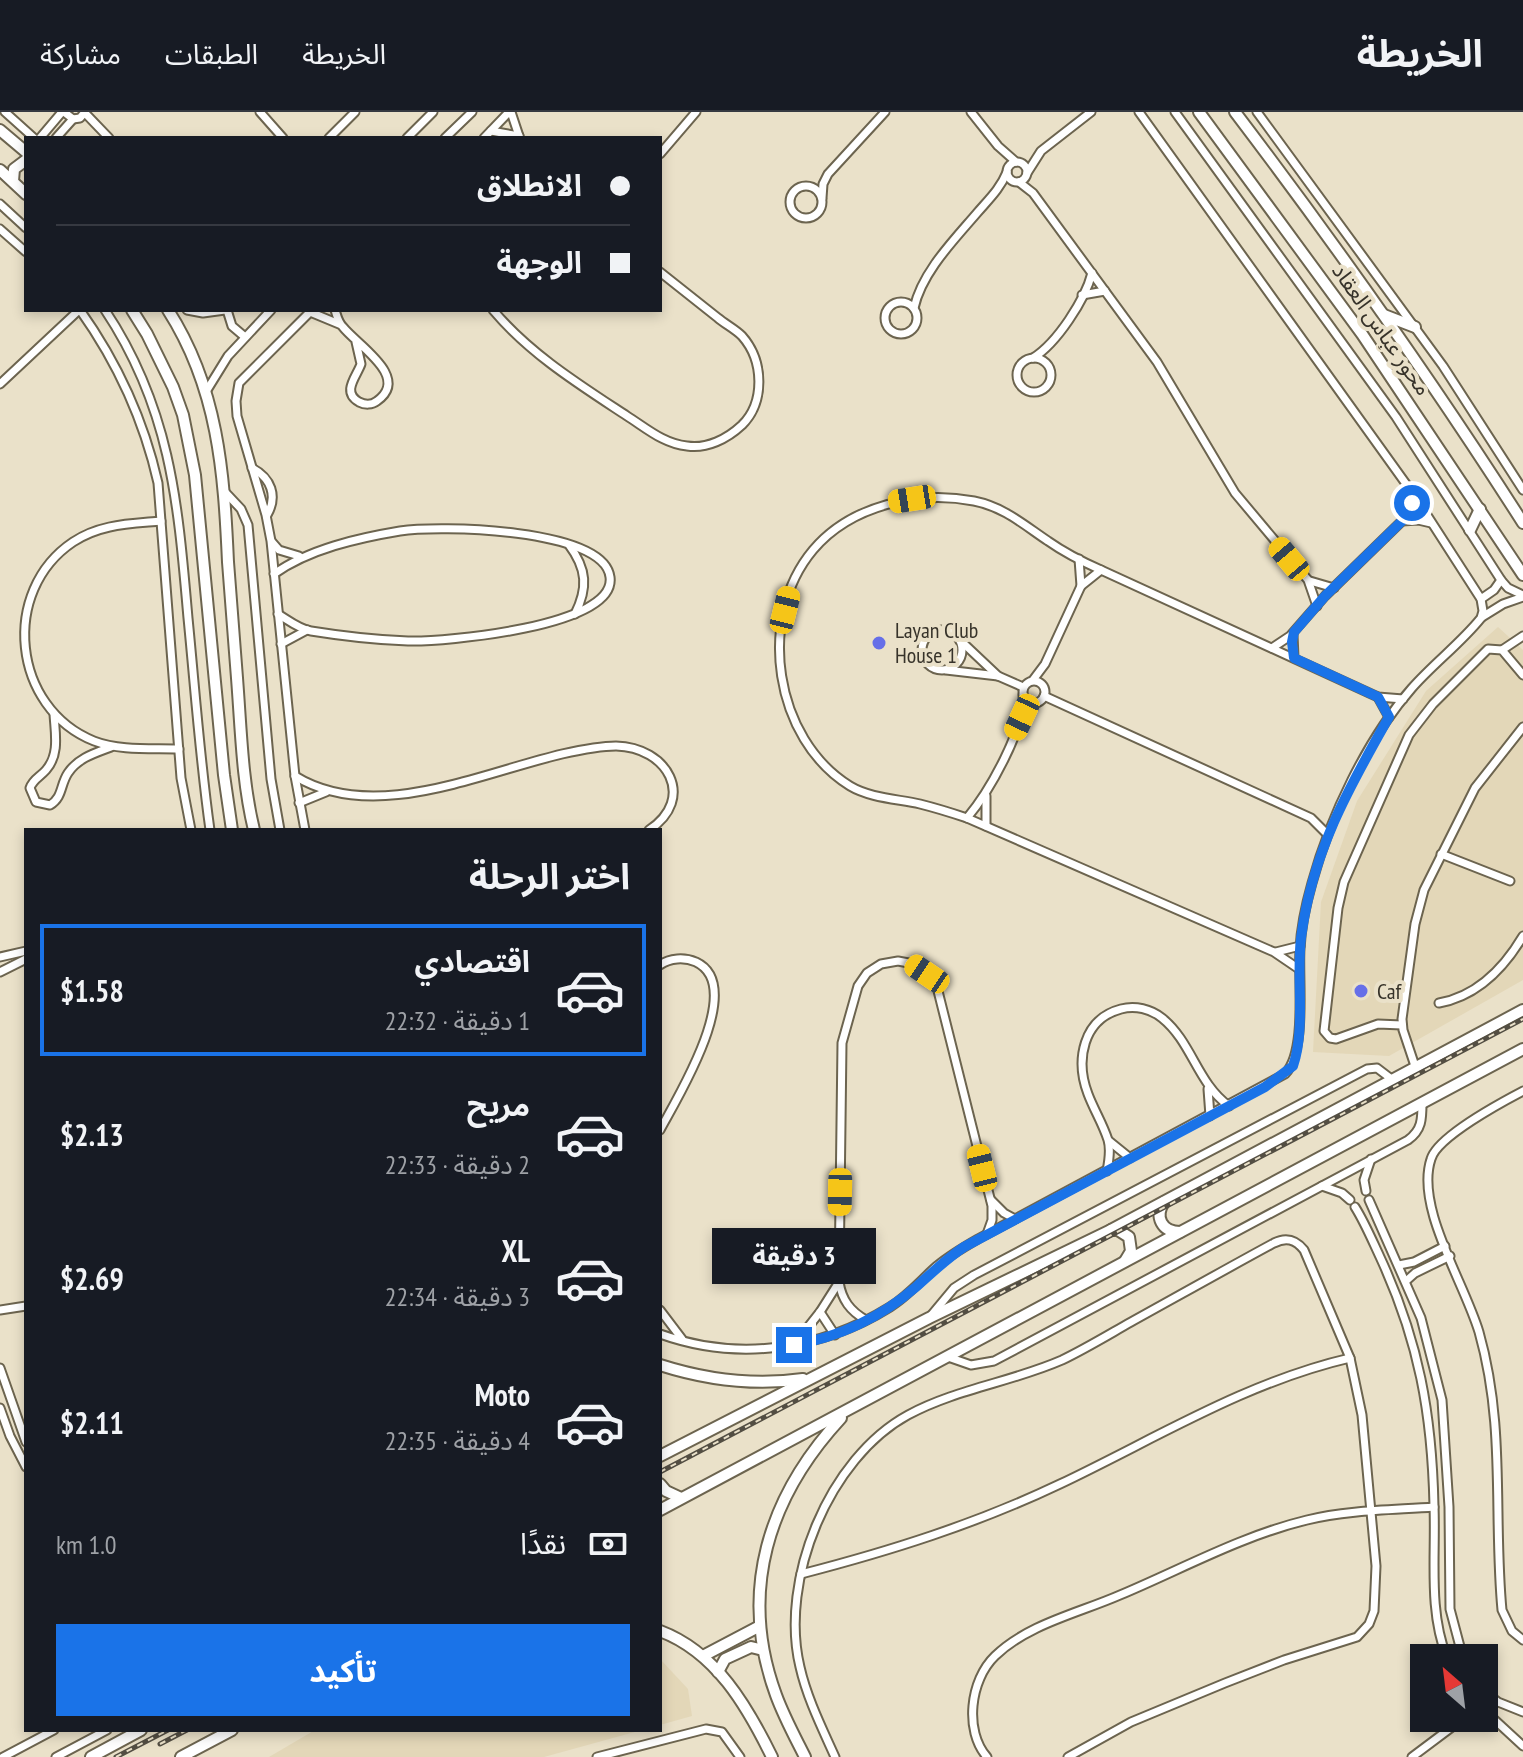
<!DOCTYPE html>
<html lang="ar">
<meta charset="utf-8">
<style>
body{margin:0;font-family:"PT Sans Narrow","Noto Sans Arabic",sans-serif;background:#20242c;color:#f1f3f6;direction:rtl;height:100vh;display:flex;flex-direction:column;font-size:30px;white-space:nowrap}
*{box-sizing:border-box;margin:0}
p{font-size:26px;color:#9ea1a6}
.icon{flex:none;width:44px;height:44px;fill:none;stroke:currentColor;stroke-width:2;stroke-linecap:round;stroke-linejoin:round}
.map{position:relative;flex:1;overflow:hidden;direction:ltr}
.side{position:absolute;left:24px;top:716px;width:638px;height:904px;display:flex;flex-direction:column;background:#171b24;border-radius:0px;box-shadow:0 4px 12px #0003;direction:rtl}
.side>*{flex:none}
.banner{position:absolute;left:24px;top:24px;width:638px;height:176px;border-radius:0px;box-shadow:0 4px 12px #0003;direction:rtl;display:grid;align-content:center;height:176px;padding:0 32px;background:#171b24}
.needle{width:52px;rotate:332deg}
.controls{position:absolute;left:1410px;top:1532px;display:grid;gap:16px}
.controls a{display:grid;place-items:center;width:88px;height:88px;border-radius:0px;background:#171b24;box-shadow:0 4px 12px #0003;font-size:40px}
.end{position:absolute;width:36px;height:36px;margin:-18px;border:10px solid #1a73e8;background:#fff;box-shadow:0 0 0 4px #fff}
.from{border-radius:50%}
.bubble{position:absolute;height:56px;border-radius:0px;background:#171b24;box-shadow:0 4px 12px #0003;font-size:26px;font-weight:700;line-height:56px;text-align:center;direction:rtl}
.car{position:absolute;width:24px;height:48px;margin:-24px -12px;border-radius:10px;box-shadow:0 0 6px 2px #0007;background:linear-gradient(#f5c518 24%,#345 0 40%,#f5c518 0 76%,#345 0 86%,#f5c518 0)}
.banner b{display:flex;align-items:center;gap:28px;height:76px;font-size:30px}
.banner b+b{border-top:2px solid #363941}
.banner i{width:20px;height:20px;background:#f1f3f6}
ul{padding:0;list-style:none}
li{display:flex;align-items:center;gap:24px;height:132px;margin:0 16px 12px;padding:0 16px;border:4px solid transparent;border-radius:0px}
li div{flex:1}
li b{display:block;font-size:30px}
li em{font-style:normal;font-weight:700}
li.current{border-color:#1a73e8}
li>.icon{width:72px;height:72px;stroke-width:1.5}
h2{padding:0 32px;font-size:36px;line-height:96px}
.pay{display:flex;align-items:center;gap:20px;height:88px;padding:0 32px;font-size:30px}
.pay p{margin-inline-start:auto}
.button{display:flex;gap:16px;margin-top:auto;padding:16px 32px}
.button a{flex:1;height:92px;border-radius:0px;background:#1a73e8;color:#fff;font-size:32px;font-weight:700;line-height:92px;text-align:center}
header{display:flex;align-items:center;gap:48px;box-sizing:border-box;height:112px;padding:0 40px;background:#171b24;border-bottom:2px solid #363941}
header strong{font-size:38px}
nav{display:flex;gap:44px;margin-inline-start:auto;font-size:28px}
.map>svg:first-child{display:block}
</style>
<header>
<strong>الخريطة</strong>
<nav><a>الخريطة</a><a>الطبقات</a><a>مشاركة</a></nav>
</header>
<div class="map">
<svg width="1523" height="1645" viewBox="0 0 1523 1645">
<rect width="100%" height="100%" fill="#eae1c9"/>
<g fill="#e3d7b8">
<path d="M1498 515 1523 538V868L1389 944 1313 940 1321 790 1357 689 1426 579Z"/>
<path d="M660 1547 688 1577 692 1604 660 1613Z"/>
<path d="M315 1618H642L544 1645H269Z"/>
</g>
<g fill="none" stroke-linecap="round" stroke-linejoin="round">
<defs>
<g id="street">
<path d="M5 0 34 26"/>
<path d="M64 0 73 7 80 6 85 0"/>
<path d="M260 0 283 26"/>
<path d="M511 0 519 24"/>
<path d="M971 0 998 34 1016 50"/>
<path d="M1175 0 1396 305 1501 468 1508 476 1523 483"/>
<path d="M1257 0 1443 254 1523 378"/>
<path d="M85 1 109 26"/>
<path d="M491 19 519 24"/>
<path d="M40 26 62 0"/>
<path d="M56 26 73 7"/>
<path d="M329 26 355 0"/>
<path d="M407 26 433 0"/>
<path d="M445 26 472 0"/>
<path d="M484 26 509 0"/>
<path d="M660 42 696 0"/>
<circle cx="1017" cy="60" r="10"/>
<path d="M1027 61 1041 39 1091 0"/>
<path d="M1019 70 1033 81 1157 250 1235 381 1308 468 1317 494"/>
<circle cx="806" cy="90" r="16"/>
<path d="M822 86 823 72 828 62 885 0"/>
<path d="M0 92 26 116"/>
<path d="M0 117 26 140"/>
<path d="M1082 183 1105 179"/>
<circle cx="901" cy="206" r="16"/>
<path d="M914 196C922 160 954 128 977 101 989 87 1000 77 1007 60"/>
<path d="M80 198C117 250 144 309 158 371L181 666 191 718"/>
<path d="M105 198C171 297 178 392 188 506 195 577 200 647 210 718"/>
<path d="M187 198 203 201 225 198"/>
<path d="M227 198 232 214 245 225"/>
<path d="M335 198C337 204 338 210 343 215 357 233 411 265 377 289 372 293 365 293 359 290 341 280 357 264 361 252L356 230"/>
<path d="M493 198C530 242 580 273 627 304 646 316 664 332 687 334 707 337 727 327 742 313 765 290 764 249 742 224 735 217 725 212 718 206 698 190 679 175 660 160"/>
<path d="M310 200 339 212"/>
<path d="M1033 246C1057 231 1085 188 1092 161"/>
<circle cx="1034" cy="263" r="17"/>
<path d="M0 272 79 198"/>
<path d="M207 278 228 244 271 198"/>
<path d="M252 356C271 366 278 384 267 403"/>
<path d="M225 380 241 397 248 413 271 667 280 718"/>
<path d="M161 409C129 412 100 412 73 430 0 479 12 596 94 629 120 639 152 636 179 637"/>
<path d="M1402 409 1418 408 1431 411"/>
<path d="M272 430 279 438 299 444"/>
<path d="M569 433C587 457 588 476 575 502"/>
<path d="M274 462C309 437 358 426 400 419 438 413 604 416 610 465 617 515 443 530 408 529 376 528 342 524 311 519 299 517 288 508 278 502"/>
<path d="M1310 469 1334 476"/>
<path d="M1081 474 1101 458"/>
<path d="M1481 487 1494 478 1501 468"/>
<path d="M1482 505 1503 492 1523 485"/>
<circle cx="942" cy="538" r="20"/>
<path d="M1293 522 1294 546"/>
<path d="M962 530 998 564"/>
<path d="M281 532 307 518"/>
<path d="M1272 536 1290 524 1325 484 1402 409 1413 384"/>
<path d="M1502 538 1523 524"/>
<path d="M946 558 998 564 1023 575"/>
<path d="M1033 568 1045 552 1081 474 1079 447"/>
<circle cx="1034" cy="580" r="11"/>
<path d="M1044 584 1311 706 1327 722"/>
<path d="M1378 585 1389 605"/>
<path d="M54 602C55 621 60 642 46 658 40 665 33 667 30 676L36 690 50 693C63 685 60 673 68 661 78 646 95 641 111 635"/>
<path d="M295 664C373 712 481 661 562 642 580 638 598 634 616 634 667 635 697 686 649 718"/>
<path d="M299 691 326 680"/>
<path d="M967 706C989 680 1025 617 1023 583"/>
<path d="M986 714V684"/>
<path d="M305 718 295 664 271 429 266 403 237 304 236 289 239 271 312 198"/>
<path d="M1441 742 1510 769"/>
<path d="M1276 840 1300 834"/>
<path d="M0 845 26 839"/>
<path d="M660 853C670 846 684 845 696 850 747 874 677 986 660 1018"/>
<path d="M1299 857 1274 840 967 706C952 701 936 696 920 692 898 687 870 686 850 674 774 627 756 506 813 438 851 393 919 378 974 389 1004 395 1024 413 1048 429 1065 441 1083 450 1101 458L1378 585 1403 587"/>
<path d="M0 860 26 847"/>
<path d="M1439 891C1477 884 1504 856 1523 824"/>
<path d="M1402 913 1378 912 1336 927 1330 926 1324 919 1338 796 1344 770 1409 623 1433 592 1488 537 1502 538 1523 563"/>
<path d="M1416 957 1403 918 1402 907 1415 812 1424 778 1475 676 1523 615"/>
<path d="M1208 977 1210 1004"/>
<path d="M1523 979C1502 990 1437 1025 1431 1047 1415 1095 1464 1170 1479 1220 1506 1315 1493 1403 1502 1498L1512 1519 1523 1528"/>
<path d="M1109 1029 1130 1046"/>
<path d="M1107 1059C1109 1049 1111 1038 1108 1028 1103 1012 1094 998 1088 982 1075 948 1083 907 1121 897 1135 893 1151 897 1162 906 1192 930 1197 971 1229 994"/>
<path d="M1322 1074 1342 1081 1350 1088"/>
<path d="M1366 1079 1364 1068 1371 1047"/>
<path d="M991 1088 1004 1101 1015 1107"/>
<path d="M1369 1088 1421 1206 1442 1288 1449 1395 1450 1497 1463 1546"/>
<path d="M1355 1095C1365 1111 1372 1128 1380 1145 1419 1229 1432 1302 1434 1394 1436 1445 1428 1498 1447 1546"/>
<path d="M1399 1153 1414 1150 1445 1134"/>
<path d="M1406 1169 1415 1161 1450 1144"/>
<path d="M0 1198 26 1194"/>
<path d="M660 1198 682 1227"/>
<path d="M820 1200 835 1223"/>
<path d="M929 1206 954 1176 974 1163 1367 957 1377 956 1394 969"/>
<path d="M866 1208C850 1199 842 1188 839 1170L842 931 858 874 867 861 881 852 898 849 914 852 927 862 937 875 992 1094V1108L987 1122"/>
<path d="M660 1222C738 1250 821 1238 890 1195 908 1184 921 1168 937 1154 949 1144 964 1135 978 1127L1285 962C1307 939 1298 869 1300 837 1301 815 1306 792 1312 771 1330 705 1367 627 1412 576 1434 551 1461 531 1481 506L1483 499 1481 487 1414 383 1139 0"/>
<path d="M794 1233 820 1200 839 1170"/>
<path d="M948 1245 971 1253 994 1249 1408 1028C1422 1018 1422 1007 1422 991"/>
<path d="M0 1256 26 1330"/>
<path d="M0 1296 10 1324 26 1355"/>
<path d="M801 1462C890 1439 976 1412 1060 1372 1155 1327 1246 1270 1350 1246"/>
<path d="M1484 1579 1498 1590 1523 1600"/>
<path d="M1484 1598 1523 1634"/>
<path d="M3 1645 54 1618"/>
<path d="M56 1645 107 1618"/>
<path d="M597 1645 706 1617 722 1620 740 1645"/>
<path d="M835 1645C822 1616 807 1586 800 1555 779 1468 829 1346 908 1303 956 1277 1012 1270 1062 1248 1085 1237 1108 1223 1131 1210 1178 1184 1226 1157 1274 1131 1286 1125 1295 1127 1304 1138L1350 1246 1362 1303 1376 1454 1374 1499 1369 1512 1357 1525 1284 1548 1225 1571 1131 1610 1068 1645"/>
<path d="M987 1645C964 1619 970 1568 995 1544 1028 1512 1079 1501 1120 1483 1182 1457 1241 1424 1307 1408 1347 1398 1393 1398 1434 1395"/>
<path d="M1412 1645 1464 1606"/>
</g>
<g id="secondary">
<path d="M1199 0 1362 222 1523 463"/>
<path d="M1235 0C1336 133 1433 270 1523 411"/>
<path d="M0 18 26 40"/>
<path d="M0 58 26 82"/>
<path d="M13 69 14 57 26 48"/>
<path d="M132 198 147 222 173 275 183 303 195 363 224 663 232 718"/>
<path d="M168 198C218 276 224 360 228 450 231 489 234 528 237 566 241 617 242 669 254 718"/>
<path d="M1384 203 1415 215"/>
<path d="M1470 418 1480 397"/>
<path d="M1164 1090C1154 1105 1162 1120 1180 1120"/>
<path d="M1111 1118H1118L1129 1125 1131 1139 1125 1149"/>
<path d="M660 1253C707 1268 754 1274 803 1267"/>
<path d="M660 1344 929 1206 1111 1118 1523 898"/>
<path d="M660 1372 666 1379 681 1386"/>
<path d="M660 1398 1523 937"/>
<path d="M660 1519C716 1540 747 1594 772 1645"/>
<path d="M703 1544 760 1514"/>
<path d="M718 1560 725 1547 751 1535 763 1538"/>
<path d="M91 1645 141 1618"/>
<path d="M181 1645 232 1618"/>
<path d="M805 1645C795 1625 784 1605 776 1583 738 1480 768 1385 841 1306"/>
</g>
</defs>
<use href="#street" stroke="#6c644f" stroke-width="11"/>
<use href="#secondary" stroke="#6c644f" stroke-width="14"/>
<use href="#street" stroke="#fff" stroke-width="7"/>
<use href="#secondary" stroke="#fff" stroke-width="10"/>
<defs>
<g id="rail">
<path d="M660 1360 1523 907"/>
<path d="M160 1632 187 1618"/>
<path d="M116 1645 168 1618"/>
</g>
</defs>
<use href="#rail" stroke="#534e43" stroke-width="5"/>
<use href="#rail" stroke="#eae1c9" stroke-width="2" stroke-dasharray="6" stroke-linecap="butt"/>
</g>
<g fill="none" stroke-linecap="round" stroke-linejoin="round">
<path stroke="#1a73e8" stroke-width="10" d="M794 1233C839 1225 881 1205 916 1175 932 1161 946 1147 964 1135L1265 975 1293 954C1306 917 1296 866 1301 826 1312 741 1348 677 1389 605L1378 585 1294 546 1292 530 1294 520 1325 484 1402 409 1412 391"/>
</g>
<g fill="#666fe8" stroke="#eae1c9" stroke-width="3">
<circle cx="879" cy="531" r="8"/>
<circle cx="1361" cy="879" r="8"/>
</g>
<g text-anchor="middle" stroke-width="8" stroke-linejoin="round" paint-order="stroke">
<g font-size="22" fill="#37332a" stroke="#eae1c9">
<text transform="translate(1382 217) rotate(55)" y="8">محور عباس العقاد</text>
</g>
<g font-size="22" fill="#37332a" stroke="#eae1c9" text-anchor="start">
<text x="895" y="526">Layan Club<tspan x="895" dy="25">House 1</tspan></text>
<text x="1377" y="887">Caf</text>
</g>
</g>
</svg>
<div class="controls">
<a><svg class="needle" viewBox="-14 -14 28 28"><path d="M0-13l5 13h-10z" fill="#e53935"/><path d="M0 13l5-13h-10z" fill="#9ea1a6"/></svg></a>
</div>
<i class="end from" style="left:1412px;top:391px"></i>
<i class="end" style="left:794px;top:1233px"></i>
<div class="bubble" style="left:712px;top:1116px;width:164px">3 دقيقة</div>
<i class="car" style="left:912px;top:387px;rotate:261deg"></i>
<i class="car" style="left:1289px;top:447px;rotate:320deg"></i>
<i class="car" style="left:785px;top:498px;rotate:14deg"></i>
<i class="car" style="left:1022px;top:605px;rotate:205deg"></i>
<i class="car" style="left:927px;top:862px;rotate:304deg"></i>
<i class="car" style="left:982px;top:1056px;rotate:346deg"></i>
<i class="car" style="left:840px;top:1080px;rotate:181deg"></i>
<div class="banner">
<b><i class="from"></i>الانطلاق</b>
<b><i></i>الوجهة</b>
</div>
<section class="side">
<h2>اختر الرحلة</h2>
<ul>
<li class="current"><svg class="icon" aria-label="car" viewBox="0 0 24 24"><path d="M5 17H2v-5l4-1 3-4h7l3 4 3 1v5h-3M9 17h6M6 11h13"/><circle cx="7" cy="17" r="2"/><circle cx="17" cy="17" r="2"/></svg><div><b>اقتصادي</b><p>1 دقيقة · 22:32</p></div><em>$1.58</em></li>
<li><svg class="icon" aria-label="car" viewBox="0 0 24 24"><path d="M5 17H2v-5l4-1 3-4h7l3 4 3 1v5h-3M9 17h6M6 11h13"/><circle cx="7" cy="17" r="2"/><circle cx="17" cy="17" r="2"/></svg><div><b>مريح</b><p>2 دقيقة · 22:33</p></div><em>$2.13</em></li>
<li><svg class="icon" aria-label="car" viewBox="0 0 24 24"><path d="M5 17H2v-5l4-1 3-4h7l3 4 3 1v5h-3M9 17h6M6 11h13"/><circle cx="7" cy="17" r="2"/><circle cx="17" cy="17" r="2"/></svg><div><b>XL</b><p>3 دقيقة · 22:34</p></div><em>$2.69</em></li>
<li><svg class="icon" aria-label="car" viewBox="0 0 24 24"><path d="M5 17H2v-5l4-1 3-4h7l3 4 3 1v5h-3M9 17h6M6 11h13"/><circle cx="7" cy="17" r="2"/><circle cx="17" cy="17" r="2"/></svg><div><b>Moto</b><p>4 دقيقة · 22:35</p></div><em>$2.11</em></li>
</ul>
<div class="pay"><svg class="icon" aria-label="cash" viewBox="0 0 24 24"><path d="M3 7h18v10H3z"/><circle cx="12" cy="12" r="2"/></svg>نقدًا<p>1.0 km</p></div>
<div class="button"><a>تأكيد</a></div>
</section>
</div>
